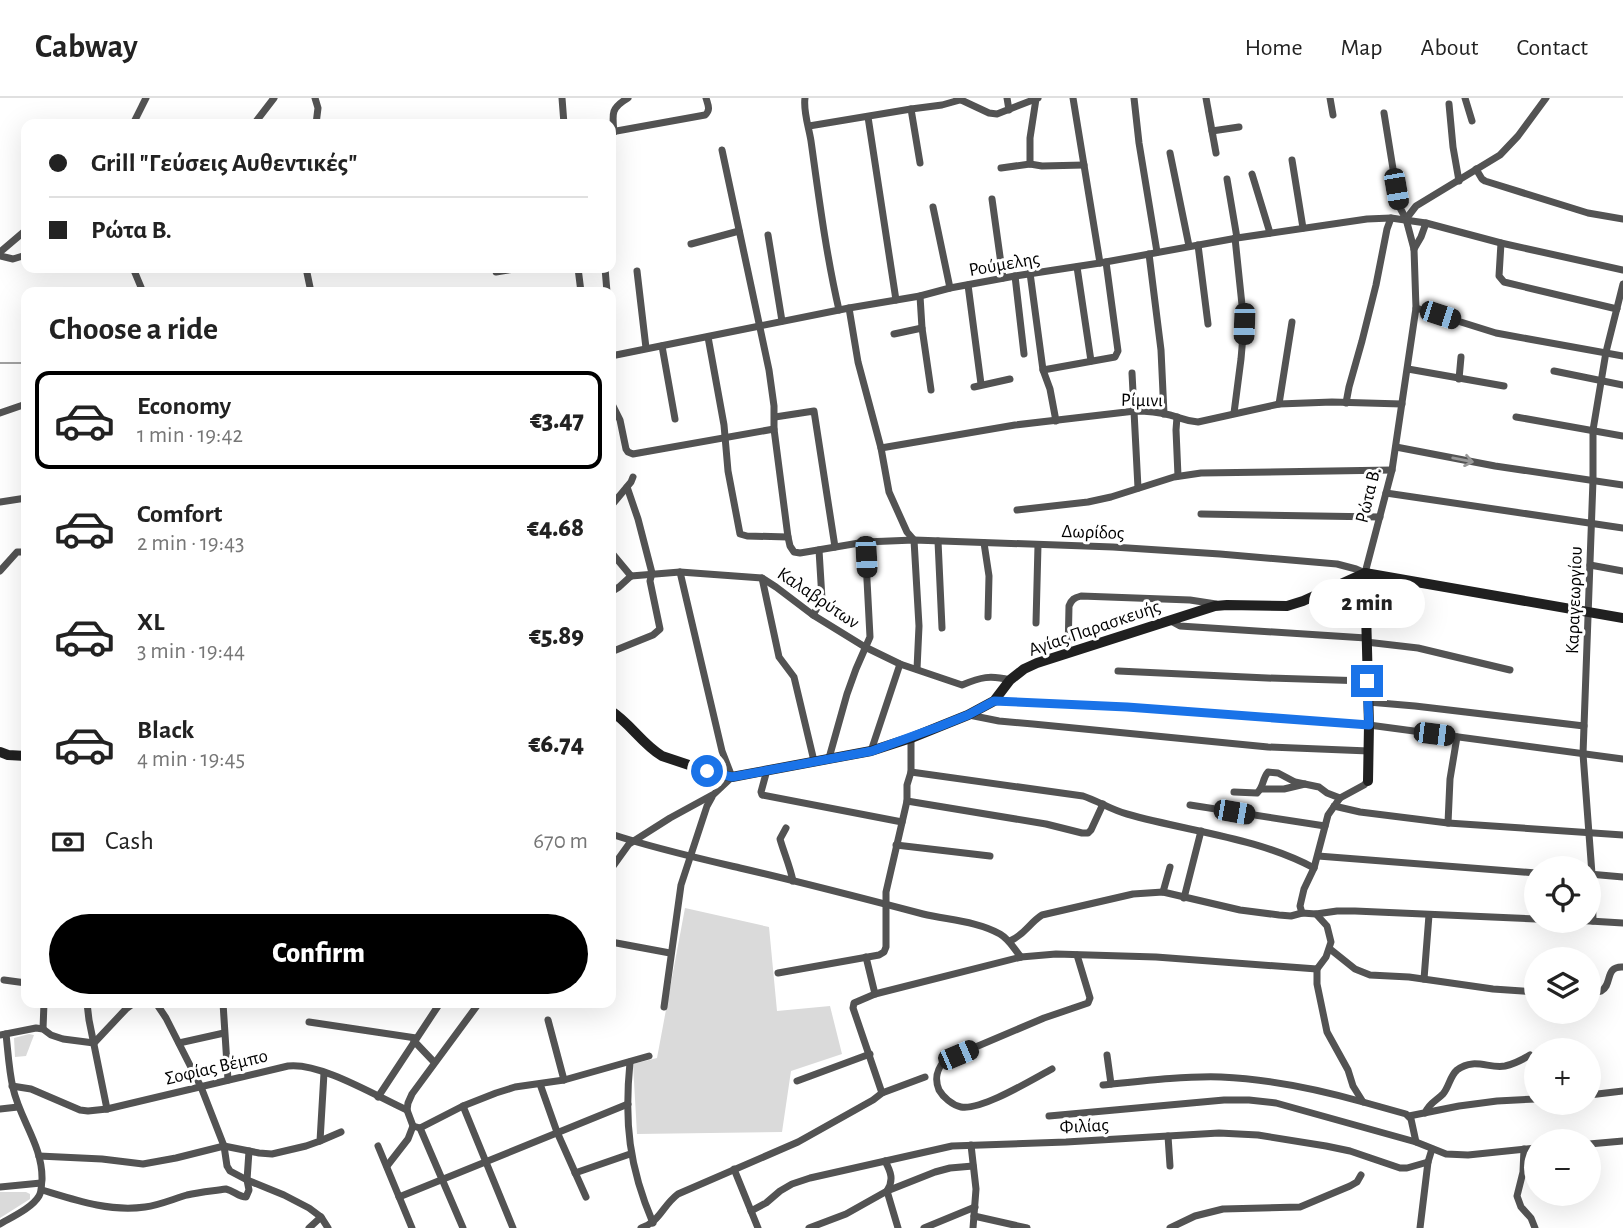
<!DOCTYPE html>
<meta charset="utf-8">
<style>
body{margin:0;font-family:"Alegreya Sans",sans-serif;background:#f6f6f6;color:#222;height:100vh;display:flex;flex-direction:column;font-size:26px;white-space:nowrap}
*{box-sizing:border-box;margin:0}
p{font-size:23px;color:#767676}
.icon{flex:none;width:38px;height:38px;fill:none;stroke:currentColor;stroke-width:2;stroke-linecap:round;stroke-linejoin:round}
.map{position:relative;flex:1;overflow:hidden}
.drawer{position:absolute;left:21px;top:189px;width:595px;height:721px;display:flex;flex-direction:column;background:#fff;border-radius:14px;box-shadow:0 7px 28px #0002}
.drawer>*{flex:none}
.guide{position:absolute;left:21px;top:21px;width:595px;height:154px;border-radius:14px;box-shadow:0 7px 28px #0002;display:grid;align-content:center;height:154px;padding:0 28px;background:#fff}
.buttons{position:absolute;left:1524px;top:758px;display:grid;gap:14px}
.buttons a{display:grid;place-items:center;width:77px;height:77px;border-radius:50%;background:#fff;box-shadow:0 7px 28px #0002;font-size:35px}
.end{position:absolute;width:32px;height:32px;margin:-16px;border:9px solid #1a73e8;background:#fff;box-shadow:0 0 0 4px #fff}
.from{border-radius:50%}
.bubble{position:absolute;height:49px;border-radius:24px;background:#fff;box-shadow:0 7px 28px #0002;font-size:23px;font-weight:800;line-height:49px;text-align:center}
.car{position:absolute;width:21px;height:42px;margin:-21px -10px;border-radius:9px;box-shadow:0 0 5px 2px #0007;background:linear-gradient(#222 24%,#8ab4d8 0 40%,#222 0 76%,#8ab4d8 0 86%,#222 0)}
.guide b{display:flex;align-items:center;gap:24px;height:66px;font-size:26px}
.guide b+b{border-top:2px solid #e0e0e0}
.guide i{width:18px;height:18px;background:#222}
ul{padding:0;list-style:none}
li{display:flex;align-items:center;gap:21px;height:98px;margin:0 14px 10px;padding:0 14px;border:4px solid transparent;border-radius:14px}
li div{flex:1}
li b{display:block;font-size:26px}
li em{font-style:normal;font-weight:800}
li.active{border-color:#000}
li>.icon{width:63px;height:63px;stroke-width:1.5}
h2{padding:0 28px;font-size:32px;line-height:84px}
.pay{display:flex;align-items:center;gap:18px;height:77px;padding:0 28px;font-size:26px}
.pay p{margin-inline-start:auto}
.cta{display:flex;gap:14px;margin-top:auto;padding:14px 28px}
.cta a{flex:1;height:80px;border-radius:42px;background:#000;color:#fff;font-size:28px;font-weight:800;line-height:80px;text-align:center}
header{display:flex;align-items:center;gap:42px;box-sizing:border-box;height:98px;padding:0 35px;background:#fff;border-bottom:2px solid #e0e0e0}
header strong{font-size:33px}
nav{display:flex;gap:38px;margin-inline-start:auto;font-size:24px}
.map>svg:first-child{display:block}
</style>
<header>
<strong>Cabway</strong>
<nav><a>Home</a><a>Map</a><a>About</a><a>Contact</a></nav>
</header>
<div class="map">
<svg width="1623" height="1130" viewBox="0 0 1623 1130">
<rect width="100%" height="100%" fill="#fff"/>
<g fill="#dadada">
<path d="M685 810 769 829 777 913 830 908 842 956 791 973 782 1034 637 1036 633 966 657 960Z"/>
<path d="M29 936 34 937 26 958 15 959 14 940Z"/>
<path d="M0 1094H26L30 1096V1101L0 1120Z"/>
</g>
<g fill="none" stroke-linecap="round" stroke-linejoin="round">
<path stroke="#a1a1a1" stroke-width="2" d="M0 265H26"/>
<g stroke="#535353" stroke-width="7">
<path d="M315 0 318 10 316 26"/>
<path d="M562 0 564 26"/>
<path d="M805 0C803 13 809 30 811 43 819 100 826 156 839 212"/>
<path d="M957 0 989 15 997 16 1038 0"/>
<path d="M1007 0 1009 12"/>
<path d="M1073 0 1100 165"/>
<path d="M1134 0 1139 45 1157 154"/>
<path d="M1206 0 1216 55"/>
<path d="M1330 0 1333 17"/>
<path d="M1465 0 1472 23"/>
<path d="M1449 6 1453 49 1459 83"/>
<path d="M911 11 920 65"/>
<path d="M868 19 896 202"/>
<path d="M133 26 146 0"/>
<path d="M254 26 274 0"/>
<path d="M809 28 911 11 942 7 960 2"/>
<path d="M1212 33 1239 29"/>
<path d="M611 34 705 17C711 12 708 7 706 0"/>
<path d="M614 34C612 15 611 10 628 0"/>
<path d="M722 52 769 272 774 308V331L788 439 790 448 794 454 800 455 812 453 865 444 914 442 1113 449 1220 456 1337 466 1356 471 1365 475 1392 372 1416 210 1414 151 1406 121 1399 108 1384 15"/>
<path d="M1170 55 1189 148"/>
<path d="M1292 62 1303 130"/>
<path d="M1030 66V40L1036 1"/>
<path d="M1001 70 1030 66 1042 68 1084 67"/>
<path d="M1476 71 1482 81 1485 83 1588 115 1623 121"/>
<path d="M1252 76 1270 135"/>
<path d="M1227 81 1237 140"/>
<path d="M992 101 1003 180"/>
<path d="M933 109 950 190"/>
<path d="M1406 121 1416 108 1500 57 1518 38 1546 0"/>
<path d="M768 137 782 223"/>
<path d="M1501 145 1499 178 1504 184 1617 211"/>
<path d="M691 146 739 133"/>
<path d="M1198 147 1208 226"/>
<path d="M1414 151 1421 139 1426 125"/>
<path d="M0 154 26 132"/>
<path d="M1149 156 1161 252 1164 316"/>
<path d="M0 158 13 161 26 157"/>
<path d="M1077 169 1091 263"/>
<path d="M133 170 143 194"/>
<path d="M306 170 311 194"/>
<path d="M578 170 581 194"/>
<path d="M605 170 607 194"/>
<path d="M637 173 646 250"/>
<path d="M496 174 521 170"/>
<path d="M1030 175 1043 272 1050 291 1056 323"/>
<path d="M1015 178 1024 256"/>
<path d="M968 187 981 286"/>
<path d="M920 198 922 230 931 292"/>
<path d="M849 210 858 264 881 350 889 394 907 434 914 442 919 528 917 571"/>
<path d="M1416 210 1496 235 1623 258"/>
<path d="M894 236 922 230"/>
<path d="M708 239 724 327 728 373 740 436 747 438 788 439"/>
<path d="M662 248 675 321"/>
<path d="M611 258 849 210 920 198 950 190 1015 178 1100 165 1237 140 1367 121 1391 120 1426 125 1501 145 1623 172"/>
<path d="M1408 271 1504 288"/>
<path d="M1043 272 1115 259 1118 253 1106 164"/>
<path d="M1554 273 1623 287"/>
<path d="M1132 275 1138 390"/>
<path d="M1459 281 1461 259"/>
<path d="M974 289 1010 281"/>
<path d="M611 304 620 322 626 351 628 354 633 356 774 331"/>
<path d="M1346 305 1349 289 1362 243 1376 187 1387 131 1391 120"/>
<path d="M1279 306 1292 224"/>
<path d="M0 315 26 306"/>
<path d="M1234 315 1241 261 1244 226 1235 140"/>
<path d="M775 319 814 313 835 449"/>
<path d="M1177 319 1176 332 1178 378"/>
<path d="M1516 319 1623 338"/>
<path d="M1396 349 1495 368 1623 387"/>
<path d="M881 350 1015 327 1135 313C1147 313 1158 314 1170 317 1182 320 1184 323 1198 324L1279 306 1332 304 1402 306"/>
<path d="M1386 395 1623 430"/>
<path d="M0 404 26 400"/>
<path d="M611 408 631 384 633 379"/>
<path d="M1017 412 1088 404 1111 399 1174 379 1201 375 1392 372"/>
<path d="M1201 416 1380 419"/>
<path d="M938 443 942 530"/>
<path d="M984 445 989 478 988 519"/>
<path d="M611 454 631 478"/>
<path d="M1590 467 1623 473"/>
<path d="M0 473 17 454H26"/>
<path d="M631 478 680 474 762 480 776 489 813 517 865 549 900 566 962 587C981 579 990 577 1010 582"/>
<path d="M762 480 779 559 794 579 814 663"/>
<path d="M611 494 619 489 631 478"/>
<path d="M813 517 822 501 819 452"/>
<path d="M1169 522 1180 528 1366 540"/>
<path d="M1036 525 1038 447"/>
<path d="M1366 544 1418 550 1510 572"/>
<path d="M611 554 653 537 660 531 650 483 652 475 638 421 627 389"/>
<path d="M1068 555 1069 508C1072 501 1074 500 1081 498L1190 502 1216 506"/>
<path d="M1118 573 1267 580 1367 583"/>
<path d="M994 603 1127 609 1369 627 1623 661"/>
<path d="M1368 604 1415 608 1584 628"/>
<path d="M969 617 999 623 1033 626 1268 649 1369 653"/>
<path d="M871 653 900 566"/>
<path d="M829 660 847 596 856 571 870 539 865 444"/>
<path d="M767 672 761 694 762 697 902 724"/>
<path d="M911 674 1083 698C1098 703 1112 712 1127 716 1190 734 1256 739 1314 770"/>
<path d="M1261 691H1284L1305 686"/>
<path d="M1234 694 1257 695C1264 689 1262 681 1268 674L1278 675 1295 684 1319 689 1327 695 1340 700"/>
<path d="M907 703 1046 726 1082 735H1088L1091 732 1103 706"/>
<path d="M1190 707 1325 728"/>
<path d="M1334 708 1360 714 1448 725 1623 737"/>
<path d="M1448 725 1450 681 1457 639"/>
<path d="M786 730 780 741C784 755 790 768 793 783"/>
<path d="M611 736C653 750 697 760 740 770 801 784 862 800 923 816 948 822 977 823 1000 836 1010 842 1014 851 1021 859"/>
<path d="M896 747 990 758"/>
<path d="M1318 758 1536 775"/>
<path d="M611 771 629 746 670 720 714 696 732 679 722 653 680 474"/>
<path d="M1589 776 1623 779"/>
<path d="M1163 794 1170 769"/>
<path d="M1184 800 1201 733"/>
<path d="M1302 815 1300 808 1304 791 1314 770 1328 717 1340 700 1364 687 1368 683"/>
<path d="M1316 816 1337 813H1355L1536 821"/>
<path d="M1573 822 1623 825"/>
<path d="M1593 823 1592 776 1583 656 1593 382V332L1606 254 1623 186"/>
<path d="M1010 843C1027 835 1028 826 1042 817L1133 796 1163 794 1240 812 1279 817 1291 818 1302 815 1316 816 1327 828 1331 844 1326 859 1317 871V886L1327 934 1348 972 1353 988 1363 1004 1406 1016 1411 1021 1416 1044 1446 1056 1468 1057 1536 1050"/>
<path d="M611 844 670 855"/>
<path d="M1330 851 1355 871 1370 877 1409 879 1493 891 1536 894"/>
<path d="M866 859 875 896"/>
<path d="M778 875 879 857 884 854 886 849V794L907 703V687L911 674V640"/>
<path d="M1424 881 1429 817"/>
<path d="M4 882 26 885"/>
<path d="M1589 894C1591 894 1599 894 1601 893 1613 887 1604 868 1623 869"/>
<path d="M87 905 89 922 107 1011"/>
<path d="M156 905 166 920 201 989 224 1048 227 1068 230 1073 247 1082 284 1097 309 1110 321 1119 328 1130"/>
<path d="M223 905 228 982"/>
<path d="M664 909 681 787 707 708 712 699"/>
<path d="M548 922 564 982"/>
<path d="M309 924 416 940"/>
<path d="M43 931 44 905"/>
<path d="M0 937 36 930 43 931 51 937 63 941 94 945 126 911 134 905"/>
<path d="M414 943 434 964"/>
<path d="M179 945 224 935"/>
<path d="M1107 957 1111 986"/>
<path d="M630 964C624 1024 629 1069 653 1125"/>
<path d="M1052 971C1033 981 981 1013 961 1009 952 1007 943 999 939 992 934 980 937 971 945 962L1044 920 1088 905 1090 900 1077 857"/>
<path d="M797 983 870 956"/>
<path d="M540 986 557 1034 586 1099"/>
<path d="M1103 987C1142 983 1181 978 1221 979 1268 981 1317 991 1363 1004"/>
<path d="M12 988 31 991 80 1012 88 1013 107 1011 288 968C320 964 376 998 407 1012L413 1028"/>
<path d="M882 995 853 910 854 905 875 896 1021 859 1056 856 1156 859 1317 871"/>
<path d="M1589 997 1623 993"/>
<path d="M378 999 440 905"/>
<path d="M463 1008 513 1130"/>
<path d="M0 1011 18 1009"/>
<path d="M407 1012 408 1005 412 996 479 905"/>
<path d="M1425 1015C1429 1005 1436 1003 1443 996 1449 989 1450 978 1457 972 1474 959 1489 971 1505 968 1514 966 1522 962 1530 957"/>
<path d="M1049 1018 1224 1002H1249L1276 1005 1416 1044"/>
<path d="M1409 1018 1459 1008 1497 1003 1536 1001"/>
<path d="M420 1030 463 1130"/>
<path d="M1168 1038 1170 1068"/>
<path d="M320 1043 341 1034"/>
<path d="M1589 1046 1623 1043"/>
<path d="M971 1047 976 1091 973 1130"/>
<path d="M378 1048 412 1130"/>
<path d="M1524 1051 1523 1074 1517 1098 1521 1109 1531 1120 1535 1130"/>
<path d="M39 1058 102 1061 143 1066 176 1060 224 1048 259 1055 272 1056 306 1048 320 1043 324 975"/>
<path d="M885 1063C891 1074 894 1082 887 1093L898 1130"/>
<path d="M387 1068 408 1041 413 1028 420 1030 463 1008 496 995 515 989 564 982 649 958"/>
<path d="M734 1071 758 1130"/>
<path d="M575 1075 630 1056"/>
<path d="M0 1089 41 1085"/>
<path d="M42 1092C75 1102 109 1114 145 1109 160 1107 173 1101 187 1097 200 1094 213 1093 226 1091 234 1093 239 1099 246 1099L249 1092 247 1082 249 1053"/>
<path d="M399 1099 628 1006"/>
<path d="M751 1113 766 1105 780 1093 792 1086 810 1080 952 1048 1066 1044 1219 1035 1258 1037 1326 1048 1350 1053 1400 1070H1407L1428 1064"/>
<path d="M974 1118 1027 1130"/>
<path d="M0 1126C12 1119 32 1110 39 1098 42 1093 41 1088 42 1082 43 1048 20 1022 13 990 9 973 8 954 6 936"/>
<path d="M309 1130 321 1119"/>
<path d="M641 1130C661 1123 662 1108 678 1096L798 1044 873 1002 882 995 925 979"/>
<path d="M809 1130 846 1116 887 1093 935 1074 950 1070 973 1068"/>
<path d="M924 1130 975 1109"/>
<path d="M1170 1130 1195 1118 1223 1111 1300 1109 1350 1088 1357 1084 1361 1077"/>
<path d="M1420 1130 1428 1064 1432 1051"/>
</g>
<g stroke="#202020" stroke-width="10">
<path d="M1365 475 1369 627 1368 683"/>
<path d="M611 613C630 625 642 646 662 658L707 673 732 679 871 653 911 640 968 617 994 603 1010 582 1024 571 1037 565 1215 508 1227 507 1287 508 1303 503 1365 475 1623 520"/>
<path d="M0 654 8 657 26 658"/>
</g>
</g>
<defs><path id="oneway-shaft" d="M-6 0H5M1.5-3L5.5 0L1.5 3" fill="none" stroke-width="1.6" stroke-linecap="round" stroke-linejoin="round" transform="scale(1.75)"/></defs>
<use stroke="#989898" href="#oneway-shaft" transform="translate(1463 362) rotate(11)"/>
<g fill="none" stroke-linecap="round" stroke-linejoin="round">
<path stroke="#1a73e8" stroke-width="9" d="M707 673 732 679 872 653 938 629 968 617 994 603 1127 609 1369 627 1367 583"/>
</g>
<g text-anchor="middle" stroke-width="6" stroke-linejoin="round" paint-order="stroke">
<g font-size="19" fill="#000" stroke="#fff">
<text transform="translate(1004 165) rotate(-10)" y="7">Ρούμελης</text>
<text transform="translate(1142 301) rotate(1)" y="7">Ρίμινι</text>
<text transform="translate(1367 397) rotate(-76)" y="7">Ρώτα Β.</text>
<text transform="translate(1093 433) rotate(2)" y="7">Δωρίδος</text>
<text transform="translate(819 499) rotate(34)" y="7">Καλαβρύτων</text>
<text transform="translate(1573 502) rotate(-88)" y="7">Καραγεωργίου</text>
<text transform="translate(1094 529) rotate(-19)" y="7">Αγίας Παρασκευής</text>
<text transform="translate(216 968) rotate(-13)" y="7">Σοφίας Βέμπο</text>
<text transform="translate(1084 1027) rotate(-3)" y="7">Φιλίας</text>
</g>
</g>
</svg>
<div class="buttons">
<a><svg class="icon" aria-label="locate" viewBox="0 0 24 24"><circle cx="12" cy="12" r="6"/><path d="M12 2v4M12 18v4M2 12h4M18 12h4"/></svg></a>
<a><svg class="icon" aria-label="layers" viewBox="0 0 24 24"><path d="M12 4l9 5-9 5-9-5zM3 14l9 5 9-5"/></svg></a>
<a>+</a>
<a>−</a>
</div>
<i class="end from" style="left:707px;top:673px"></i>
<i class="end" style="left:1367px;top:583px"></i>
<div class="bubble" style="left:1309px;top:481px;width:116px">2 min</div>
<i class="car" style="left:1396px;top:91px;rotate:170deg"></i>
<i class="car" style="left:1440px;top:217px;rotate:108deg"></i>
<i class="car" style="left:1244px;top:226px;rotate:182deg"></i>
<i class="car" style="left:866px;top:459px;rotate:177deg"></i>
<i class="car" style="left:1434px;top:636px;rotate:97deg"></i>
<i class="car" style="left:1234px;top:714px;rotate:100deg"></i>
<i class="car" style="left:958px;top:957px;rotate:67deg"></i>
<div class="guide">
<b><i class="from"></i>Grill &quot;Γεύσεις Αυθεντικές&quot;</b>
<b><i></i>Ρώτα Β.</b>
</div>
<section class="drawer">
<h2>Choose a ride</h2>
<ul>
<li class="active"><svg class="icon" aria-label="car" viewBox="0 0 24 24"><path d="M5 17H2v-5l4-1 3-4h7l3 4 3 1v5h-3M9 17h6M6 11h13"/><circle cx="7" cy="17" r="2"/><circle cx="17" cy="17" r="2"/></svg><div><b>Economy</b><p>1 min · 19:42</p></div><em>€3.47</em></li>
<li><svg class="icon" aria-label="car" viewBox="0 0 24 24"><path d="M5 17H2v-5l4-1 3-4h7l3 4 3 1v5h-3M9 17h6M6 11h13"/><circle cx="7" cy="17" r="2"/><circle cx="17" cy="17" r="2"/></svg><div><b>Comfort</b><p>2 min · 19:43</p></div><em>€4.68</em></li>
<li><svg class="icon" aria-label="car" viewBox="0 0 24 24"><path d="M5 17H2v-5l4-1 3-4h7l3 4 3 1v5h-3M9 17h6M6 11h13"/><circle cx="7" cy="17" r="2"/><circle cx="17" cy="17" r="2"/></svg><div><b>XL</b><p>3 min · 19:44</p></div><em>€5.89</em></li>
<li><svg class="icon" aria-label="car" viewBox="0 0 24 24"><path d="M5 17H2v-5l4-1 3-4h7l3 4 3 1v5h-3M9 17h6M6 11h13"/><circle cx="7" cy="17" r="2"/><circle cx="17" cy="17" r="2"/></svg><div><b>Black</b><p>4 min · 19:45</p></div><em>€6.74</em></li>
</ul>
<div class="pay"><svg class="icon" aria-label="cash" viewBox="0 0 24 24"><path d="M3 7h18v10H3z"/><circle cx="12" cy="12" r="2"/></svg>Cash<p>670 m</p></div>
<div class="cta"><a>Confirm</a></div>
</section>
</div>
